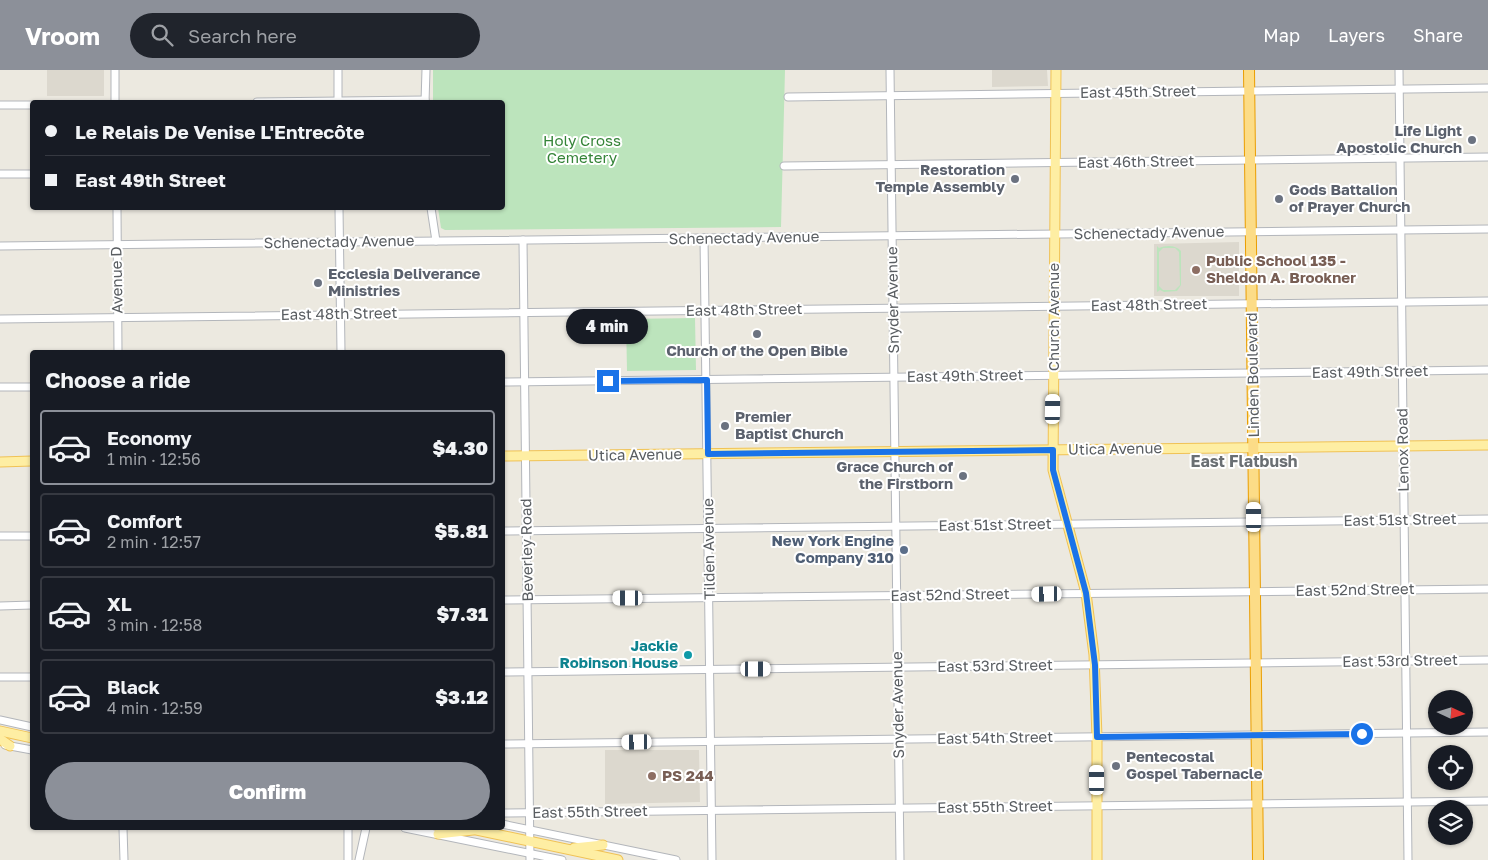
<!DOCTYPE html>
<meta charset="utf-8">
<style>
body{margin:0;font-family:"Golos Text",sans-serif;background:#20242c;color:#f1f3f6;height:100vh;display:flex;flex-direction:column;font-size:19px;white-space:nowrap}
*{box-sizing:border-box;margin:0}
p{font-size:16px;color:#9ea1a6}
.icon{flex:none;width:28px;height:28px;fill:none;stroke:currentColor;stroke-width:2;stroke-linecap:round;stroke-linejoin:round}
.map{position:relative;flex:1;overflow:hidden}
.drawer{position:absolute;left:30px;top:280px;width:475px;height:480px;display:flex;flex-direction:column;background:#171b24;border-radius:5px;box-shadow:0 1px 4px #0004}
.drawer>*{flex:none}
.banner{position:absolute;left:30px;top:30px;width:475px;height:110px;border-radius:5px;box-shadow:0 1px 4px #0004;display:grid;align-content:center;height:110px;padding:0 15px;background:#171b24}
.needle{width:32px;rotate:94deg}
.tools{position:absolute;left:1428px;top:620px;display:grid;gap:10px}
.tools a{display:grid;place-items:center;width:45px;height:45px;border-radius:50%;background:#171b24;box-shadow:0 1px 4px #0004;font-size:25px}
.end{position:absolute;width:22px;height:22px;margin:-11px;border:6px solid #1a73e8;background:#fff;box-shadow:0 0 0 2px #fff}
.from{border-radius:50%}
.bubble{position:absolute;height:35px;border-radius:18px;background:#171b24;box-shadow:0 1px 4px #0004;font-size:16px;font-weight:800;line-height:35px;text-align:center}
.car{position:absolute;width:15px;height:30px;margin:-15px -8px;border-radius:6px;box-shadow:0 0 4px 1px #0007;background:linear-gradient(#fff 24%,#345 0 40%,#fff 0 76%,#345 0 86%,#fff 0)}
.banner b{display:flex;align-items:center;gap:18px;height:48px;font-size:19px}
.banner b+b{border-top:1px solid #363941}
.banner i{width:12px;height:12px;background:#f1f3f6}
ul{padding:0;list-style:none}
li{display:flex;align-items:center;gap:15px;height:75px;margin:0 10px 8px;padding:0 5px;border:2px solid #363941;border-radius:5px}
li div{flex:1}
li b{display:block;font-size:19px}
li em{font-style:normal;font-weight:800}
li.selected{border-color:#8c9099}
li>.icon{width:45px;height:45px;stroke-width:1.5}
h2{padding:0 15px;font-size:22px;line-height:60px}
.action{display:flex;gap:10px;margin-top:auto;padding:10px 15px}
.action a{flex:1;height:58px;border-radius:30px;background:#8c9099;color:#fff;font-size:20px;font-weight:800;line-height:58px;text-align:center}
header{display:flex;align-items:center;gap:30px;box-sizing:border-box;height:70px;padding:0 25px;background:#8c9099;color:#fff}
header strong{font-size:24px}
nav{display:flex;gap:28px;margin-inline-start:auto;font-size:18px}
.search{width:350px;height:45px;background:#20242c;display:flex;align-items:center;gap:12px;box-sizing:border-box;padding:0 18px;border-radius:28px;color:#9ea1a6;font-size:19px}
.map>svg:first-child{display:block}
</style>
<header>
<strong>Vroom</strong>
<div class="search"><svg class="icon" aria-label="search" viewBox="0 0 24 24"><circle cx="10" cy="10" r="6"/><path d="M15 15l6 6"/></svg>Search here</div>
<nav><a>Map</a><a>Layers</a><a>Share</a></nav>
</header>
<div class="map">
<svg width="1488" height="790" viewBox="0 0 1488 790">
<rect width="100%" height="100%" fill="#ece9e0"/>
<g fill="#dcd8ce">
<rect x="47" y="0" width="57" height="26"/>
<path d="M992 0H1047L1048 16 992 17Z"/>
<path d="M1239 172V226H1154V174Z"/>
<path d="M605 680H699L700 732 605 734Z"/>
</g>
<g fill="#bce4bc" fill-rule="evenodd">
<path d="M433 0H785L781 157 445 160 441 158 438 138H502V32H433Z"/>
<path d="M1157 176 1159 178C1166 175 1176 175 1181 181V215L1177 221 1164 222 1160 220 1157 222ZM1163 178H1175L1179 182 1180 215 1175 220H1163L1159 216V182Z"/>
<path d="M695 248 696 300 627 301 626 249Z"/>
</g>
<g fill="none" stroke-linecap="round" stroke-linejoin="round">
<defs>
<g id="minor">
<path d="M115 0V32"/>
<path d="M338 0V32"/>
<path d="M890 0 900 790"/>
<path d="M1399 0 1408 790"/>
<path d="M788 27 1488 18"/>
<path d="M257 32 425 30"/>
<path d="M425 32 426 0"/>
<path d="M0 35H32"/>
<path d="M784 96 1488 87"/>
<path d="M0 104H32"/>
<path d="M117 138 118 282"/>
<path d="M339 138 341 282"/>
<path d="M431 138 436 171"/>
<path d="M704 168 712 790"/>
<path d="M523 170 530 790"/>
<path d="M0 176 1488 159"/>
<path d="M0 249 1488 231"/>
<path d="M502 312 1488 300"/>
<path d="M0 317H32"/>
<path d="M502 461 1488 449"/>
<path d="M0 466H32"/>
<path d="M502 530 1488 519"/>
<path d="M0 536 32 535"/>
<path d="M502 602 1488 590"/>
<path d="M0 607H32"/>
<path d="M0 650 32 657"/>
<path d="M502 674 1488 662"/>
<path d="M5 675 32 680"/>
<path d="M502 743 1488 731"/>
<path d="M502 754 676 790"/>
<path d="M123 758 124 790"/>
<path d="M348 758V790"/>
<path d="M405 758 562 790"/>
<path d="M359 790 366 758"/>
</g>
<g id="major">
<path d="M1056 0 1053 400 1086 523 1094 585 1097 667V790"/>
<path d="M502 386 1488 375"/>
<path d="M0 392 32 391"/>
<path d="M0 661 32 668"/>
<path d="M0 669 10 676"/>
<path d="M467 758 618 790"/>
<path d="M438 764 473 760"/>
<path d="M574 778 603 775"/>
</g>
<path id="highway" d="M1249 0 1258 790"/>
</defs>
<use href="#minor" stroke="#b3b6bb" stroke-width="9"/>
<use href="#major" stroke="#f0c255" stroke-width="11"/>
<use href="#highway" stroke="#ea9e02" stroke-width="12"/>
<use href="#minor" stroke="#fff" stroke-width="7"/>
<use href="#major" stroke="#feeea3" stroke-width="9"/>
<use href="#highway" stroke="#fcdc87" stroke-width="10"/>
</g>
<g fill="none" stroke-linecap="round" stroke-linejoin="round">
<path stroke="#1a73e8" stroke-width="6" d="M608 311 707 310 708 384 1053 380V400L1086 523 1095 595 1097 667 1362 664"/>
</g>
<g fill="#6b7280" stroke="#fff" stroke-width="2">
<circle cx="1472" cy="70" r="5"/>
<circle cx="1015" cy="109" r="5"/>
<circle cx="1279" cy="129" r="5"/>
<circle cx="318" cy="213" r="5"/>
<circle cx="757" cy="264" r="5"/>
<circle cx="725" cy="356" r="5"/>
<circle cx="963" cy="406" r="5"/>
<circle cx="1116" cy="696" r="5"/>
</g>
<g fill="#8d6e63" stroke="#fff" stroke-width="2">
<circle cx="1196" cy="200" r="5"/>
<circle cx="652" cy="706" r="5"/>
</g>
<circle fill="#5c6f8a" stroke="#fff" stroke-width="2" cx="904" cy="480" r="5"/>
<circle fill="#0f9aa8" stroke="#fff" stroke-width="2" cx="688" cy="585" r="5"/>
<g text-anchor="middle" stroke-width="4" stroke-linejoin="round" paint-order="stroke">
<g font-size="15" fill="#595d61" stroke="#fff">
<text transform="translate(1138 22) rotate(-1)" y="5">East 45th Street</text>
<text transform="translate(1136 92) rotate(-1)" y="5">East 46th Street</text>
<text transform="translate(1149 163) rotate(-1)" y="5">Schenectady Avenue</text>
<text transform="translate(744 168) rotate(-1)" y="5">Schenectady Avenue</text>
<text transform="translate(339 172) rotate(-1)" y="5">Schenectady Avenue</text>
<text transform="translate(117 210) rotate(-91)" y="5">Avenue D</text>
<text transform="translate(893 230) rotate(-91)" y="5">Snyder Avenue</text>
<text transform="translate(1149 235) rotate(-1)" y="5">East 48th Street</text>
<text transform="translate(744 240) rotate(-1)" y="5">East 48th Street</text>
<text transform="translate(339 244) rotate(-1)" y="5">East 48th Street</text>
<text transform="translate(1054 247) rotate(-90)" y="5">Church Avenue</text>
<text transform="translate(1370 302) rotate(-1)" y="5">East 49th Street</text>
<text transform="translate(1253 305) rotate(-91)" y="5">Linden Boulevard</text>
<text transform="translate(965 306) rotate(-1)" y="5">East 49th Street</text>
<text transform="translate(1115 379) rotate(-1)" y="5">Utica Avenue</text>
<text transform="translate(1403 380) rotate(-91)" y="5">Lenox Road</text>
<text transform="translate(635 385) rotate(-1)" y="5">Utica Avenue</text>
<text transform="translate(1400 450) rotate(-1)" y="5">East 51st Street</text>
<text transform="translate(995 455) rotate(-1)" y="5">East 51st Street</text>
<text transform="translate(709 479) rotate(-91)" y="5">Tilden Avenue</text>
<text transform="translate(527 480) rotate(-91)" y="5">Beverley Road</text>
<text transform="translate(1355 520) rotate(-1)" y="5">East 52nd Street</text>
<text transform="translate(950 525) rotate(-1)" y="5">East 52nd Street</text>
<text transform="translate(1400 591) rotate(-1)" y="5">East 53rd Street</text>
<text transform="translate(995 596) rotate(-1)" y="5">East 53rd Street</text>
<text transform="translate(898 635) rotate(-91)" y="5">Snyder Avenue</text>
<text transform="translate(995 668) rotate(-1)" y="5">East 54th Street</text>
<text transform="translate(995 737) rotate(-1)" y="5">East 55th Street</text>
<text transform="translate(590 742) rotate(-1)" y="5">East 55th Street</text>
</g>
<g font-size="15" font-weight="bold" fill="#5b616d" stroke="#fff" text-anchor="start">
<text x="1462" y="66" text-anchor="end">Life Light<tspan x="1462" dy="17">Apostolic Church</tspan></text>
<text x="1005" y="105" text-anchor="end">Restoration<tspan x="1005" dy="17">Temple Assembly</tspan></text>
<text x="1289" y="125">Gods Battalion<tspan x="1289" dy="17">of Prayer Church</tspan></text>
<text x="328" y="209">Ecclesia Deliverance<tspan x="328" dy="17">Ministries</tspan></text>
<text x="757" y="286" text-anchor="middle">Church of the Open Bible</text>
<text x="735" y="352">Premier<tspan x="735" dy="17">Baptist Church</tspan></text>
<text x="953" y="402" text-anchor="end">Grace Church of<tspan x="953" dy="17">the Firstborn</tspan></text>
<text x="1126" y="692">Pentecostal<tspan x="1126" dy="17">Gospel Tabernacle</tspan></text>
</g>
<g font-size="15" fill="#358438" stroke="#fff">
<text x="582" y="76">Holy Cross<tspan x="582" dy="17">Cemetery</tspan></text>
</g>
<g font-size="15" font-weight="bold" fill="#785e54" stroke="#fff" text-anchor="start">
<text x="1206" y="196">Public School 135 -<tspan x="1206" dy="17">Sheldon A. Brookner</tspan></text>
<text x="662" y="711">PS 244</text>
</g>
<g font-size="15" font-weight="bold" fill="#4e5e75" stroke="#fff" text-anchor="end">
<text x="894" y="476">New York Engine<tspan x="894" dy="17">Company 310</tspan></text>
</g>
<g font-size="15" font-weight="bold" fill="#0d838f" stroke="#fff" text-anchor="end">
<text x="678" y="581">Jackie<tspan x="678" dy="17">Robinson House</tspan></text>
</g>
<g font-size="16" font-weight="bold" fill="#6a6f73" stroke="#fff">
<text x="1244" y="397">East Flatbush</text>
</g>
</g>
</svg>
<div class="tools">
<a><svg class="needle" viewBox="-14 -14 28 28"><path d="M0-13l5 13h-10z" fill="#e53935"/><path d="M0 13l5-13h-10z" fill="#9ea1a6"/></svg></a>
<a><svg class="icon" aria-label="locate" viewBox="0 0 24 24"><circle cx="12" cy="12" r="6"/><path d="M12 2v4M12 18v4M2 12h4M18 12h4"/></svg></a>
<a><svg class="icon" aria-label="layers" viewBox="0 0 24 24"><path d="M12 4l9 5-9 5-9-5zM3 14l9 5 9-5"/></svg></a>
</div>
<i class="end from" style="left:1362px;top:664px"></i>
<i class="end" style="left:608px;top:311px"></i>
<div class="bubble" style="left:566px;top:239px;width:82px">4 min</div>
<i class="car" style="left:1053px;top:339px;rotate:1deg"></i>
<i class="car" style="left:1254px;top:447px;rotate:0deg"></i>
<i class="car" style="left:1047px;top:524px;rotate:269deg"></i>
<i class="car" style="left:628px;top:528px;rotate:270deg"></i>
<i class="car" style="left:756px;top:599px;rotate:90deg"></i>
<i class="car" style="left:637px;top:672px;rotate:269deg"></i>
<i class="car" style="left:1097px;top:710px;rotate:0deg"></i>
<div class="banner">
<b><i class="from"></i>Le Relais De Venise L'Entrecôte</b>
<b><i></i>East 49th Street</b>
</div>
<section class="drawer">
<h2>Choose a ride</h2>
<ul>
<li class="selected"><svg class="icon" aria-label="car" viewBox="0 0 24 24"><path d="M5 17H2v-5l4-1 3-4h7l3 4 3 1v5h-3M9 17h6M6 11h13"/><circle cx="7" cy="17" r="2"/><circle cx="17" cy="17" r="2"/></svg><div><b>Economy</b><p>1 min · 12:56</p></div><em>$4.30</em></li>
<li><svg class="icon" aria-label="car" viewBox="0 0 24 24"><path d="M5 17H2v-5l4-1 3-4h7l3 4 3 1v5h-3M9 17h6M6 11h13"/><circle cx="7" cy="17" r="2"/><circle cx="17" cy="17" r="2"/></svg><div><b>Comfort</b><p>2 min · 12:57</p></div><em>$5.81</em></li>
<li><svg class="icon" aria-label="car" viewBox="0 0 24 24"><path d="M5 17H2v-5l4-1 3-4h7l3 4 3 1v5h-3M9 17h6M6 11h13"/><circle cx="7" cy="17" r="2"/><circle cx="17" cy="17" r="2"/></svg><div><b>XL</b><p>3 min · 12:58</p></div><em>$7.31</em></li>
<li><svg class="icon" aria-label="car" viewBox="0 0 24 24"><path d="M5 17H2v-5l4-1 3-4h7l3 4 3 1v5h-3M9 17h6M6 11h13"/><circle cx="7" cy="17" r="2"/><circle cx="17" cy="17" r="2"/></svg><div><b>Black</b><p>4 min · 12:59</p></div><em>$3.12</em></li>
</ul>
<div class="action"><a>Confirm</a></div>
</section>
</div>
